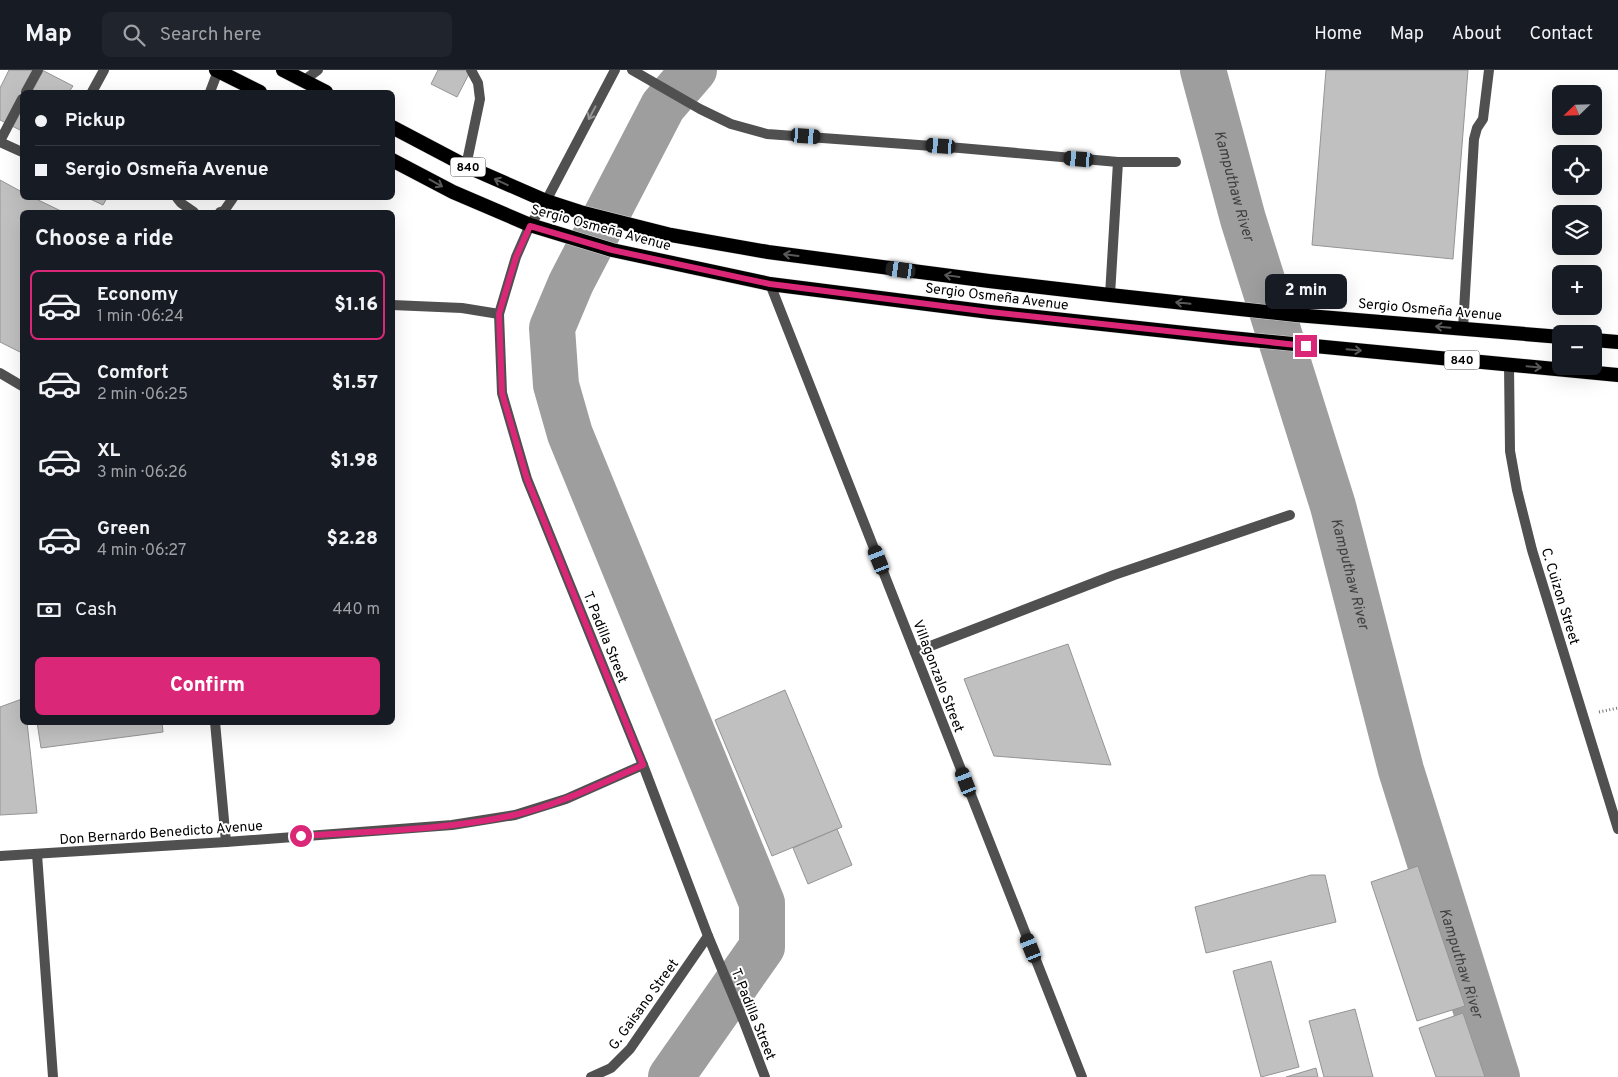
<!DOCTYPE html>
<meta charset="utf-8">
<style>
body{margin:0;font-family:Overpass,sans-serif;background:#20242c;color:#f1f3f6;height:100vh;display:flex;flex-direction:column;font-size:19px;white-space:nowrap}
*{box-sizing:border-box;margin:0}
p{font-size:16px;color:#9ea1a6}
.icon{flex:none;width:28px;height:28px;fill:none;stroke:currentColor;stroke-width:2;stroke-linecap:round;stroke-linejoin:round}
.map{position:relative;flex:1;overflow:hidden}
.details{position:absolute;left:20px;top:140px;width:375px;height:515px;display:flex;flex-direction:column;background:#171b24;border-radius:8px;box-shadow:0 5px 20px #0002}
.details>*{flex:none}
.banner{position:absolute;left:20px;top:20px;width:375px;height:110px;border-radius:8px;box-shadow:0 5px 20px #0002;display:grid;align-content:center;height:110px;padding:0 15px;background:#171b24}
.needle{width:32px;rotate:247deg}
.fabs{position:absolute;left:1552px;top:15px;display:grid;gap:10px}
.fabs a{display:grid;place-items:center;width:50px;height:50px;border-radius:8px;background:#171b24;box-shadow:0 5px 20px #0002;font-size:25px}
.end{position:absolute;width:22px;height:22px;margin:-11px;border:6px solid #db2777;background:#fff;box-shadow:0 0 0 2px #fff}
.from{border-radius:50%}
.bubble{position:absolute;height:35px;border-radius:8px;background:#171b24;box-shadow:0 5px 20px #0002;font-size:16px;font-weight:800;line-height:35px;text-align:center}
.car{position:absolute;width:15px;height:30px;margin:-15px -8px;border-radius:6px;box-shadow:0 0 4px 1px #0007;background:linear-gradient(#222 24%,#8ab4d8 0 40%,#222 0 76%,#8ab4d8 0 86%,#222 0)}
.banner b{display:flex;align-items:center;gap:18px;height:48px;font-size:19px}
.banner b+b{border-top:1px solid #363941}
.banner i{width:12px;height:12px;background:#f1f3f6}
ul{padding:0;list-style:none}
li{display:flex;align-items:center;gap:15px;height:70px;margin:0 10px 8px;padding:0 5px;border:2px solid transparent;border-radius:8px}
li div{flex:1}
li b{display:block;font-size:19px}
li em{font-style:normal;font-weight:800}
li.on{border-color:#db2777}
li>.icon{width:45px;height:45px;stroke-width:1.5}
h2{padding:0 15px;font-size:22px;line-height:60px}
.pay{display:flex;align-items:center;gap:12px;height:55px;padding:0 15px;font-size:19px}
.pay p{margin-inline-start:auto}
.primary-button{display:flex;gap:10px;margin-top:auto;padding:10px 15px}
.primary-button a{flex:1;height:58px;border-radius:8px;background:#db2777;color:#fff;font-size:20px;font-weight:800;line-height:58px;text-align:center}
header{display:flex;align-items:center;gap:30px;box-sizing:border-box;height:70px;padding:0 25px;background:#171b24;border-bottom:1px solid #363941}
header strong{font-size:24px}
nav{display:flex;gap:28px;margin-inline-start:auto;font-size:18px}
.search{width:350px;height:45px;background:#20242c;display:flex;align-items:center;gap:12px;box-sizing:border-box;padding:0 18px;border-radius:8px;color:#9ea1a6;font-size:19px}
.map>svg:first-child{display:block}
</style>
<header>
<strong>Map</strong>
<div class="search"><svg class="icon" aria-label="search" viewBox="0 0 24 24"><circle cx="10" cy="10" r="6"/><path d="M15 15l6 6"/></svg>Search here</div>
<nav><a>Home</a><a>Map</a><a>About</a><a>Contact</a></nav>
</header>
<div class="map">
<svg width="1618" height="1007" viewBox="0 0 1618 1007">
<rect width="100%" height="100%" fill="#fff"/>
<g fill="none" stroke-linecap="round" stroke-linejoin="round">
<g stroke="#9e9e9e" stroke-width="46">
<path id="s1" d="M1203 0 1243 149 1333 436 1401 700 1497 1007"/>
<path d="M671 1007 762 877V833L570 364 556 315 552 258 571 213 663 36 694 0"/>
</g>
</g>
<g fill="#c0c0c0" stroke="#949494">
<path d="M9 0H42L73 16 69 22H22V61L0 50V18Z"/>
<path d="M438 0H471L457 27 431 14Z"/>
<path d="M1326 0H1468L1453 189 1312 175Z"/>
<path d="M0 110 22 122V128H34L63 142H22V283L0 272Z"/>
<path d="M88 128H107L103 135Z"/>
<path d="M1068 574 1111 695 994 686 964 609Z"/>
<path d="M785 620 842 757 772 786 715 650Z"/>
<path d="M22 629V652H27L37 743 0 745V637Z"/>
<path d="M37 652H162L163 662 41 678Z"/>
<path d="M837 759 852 795 808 814 793 778Z"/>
<path d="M1418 796 1465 936 1417 951 1371 812Z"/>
<path d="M1311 805H1325L1336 852 1206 883 1195 837Z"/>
<path d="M1271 891 1299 997 1261 1007 1233 901Z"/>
<path d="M1355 939 1373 1007H1324L1309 951Z"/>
<path d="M1463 943 1485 1007H1436L1419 958Z"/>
<path d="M1316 998 1318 1007H1286Z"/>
</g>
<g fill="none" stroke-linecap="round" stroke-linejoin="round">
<defs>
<g id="trunk">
<path d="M216 0 260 22"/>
<path d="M283 0 326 22"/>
<path d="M392 57 466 96 546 131 580 142 671 165 768 182 989 211 1110 225 1296 245 1561 267"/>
<path d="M392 90 453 122 530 155 612 180 770 214 990 242 1231 268 1618 305"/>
<path d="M1594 270 1618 272"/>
</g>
</defs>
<use href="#trunk" stroke="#dbdbdb" stroke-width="15"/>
<path stroke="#727272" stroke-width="3" stroke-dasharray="1 2.5" stroke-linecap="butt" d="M1599 642 1618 638"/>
<g stroke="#505050" stroke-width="10">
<path d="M632 0 700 39 731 54 767 64 960 78 1118 92H1176"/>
<path d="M303 11 318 0"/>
<path d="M26 22 38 0"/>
<path d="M92 22 104 0"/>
<path d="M210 22 218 1"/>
<path d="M0 71 22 29"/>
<path d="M0 72 22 82"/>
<path d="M466 96 480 29 478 13 471 0"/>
<path d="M177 128 181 133 194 142"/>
<path d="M220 142 224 141 233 128"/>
<path d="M1110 225 1118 92"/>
<path d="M392 235 462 238 499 244"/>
<path d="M1463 258 1474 69 1477 58 1483 49 1489 0"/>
<path d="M0 303 22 316"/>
<path d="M215 652 226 772"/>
<path d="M37 784 53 1007"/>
</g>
<g stroke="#505050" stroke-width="10">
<path d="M546 131 615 0"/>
<path d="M770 214 1082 1007"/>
<path d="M1509 295 1510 381 1517 420 1532 480 1618 759"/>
<path d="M915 582 1114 505 1290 445"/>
<path d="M0 786 226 772 452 755 515 745 566 729 643 695"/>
<path d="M591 1007 611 998 630 979 708 866"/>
</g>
<path stroke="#505050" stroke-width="10" d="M546 131 530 155 516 187 499 244 502 323 527 409 643 695 708 866 744 952 765 1007"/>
<use href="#trunk" stroke="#000" stroke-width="14"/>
</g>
<defs><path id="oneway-shaft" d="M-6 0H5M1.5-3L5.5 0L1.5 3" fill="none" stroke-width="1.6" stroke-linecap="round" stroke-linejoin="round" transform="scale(1.25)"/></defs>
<use stroke="#969696" href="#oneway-shaft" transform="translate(592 43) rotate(118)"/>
<g stroke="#595959">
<use href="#oneway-shaft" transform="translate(501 112) rotate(-155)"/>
<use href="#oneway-shaft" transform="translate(436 113) rotate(29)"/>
<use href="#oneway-shaft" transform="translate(791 185) rotate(-173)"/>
<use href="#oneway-shaft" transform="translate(952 206) rotate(-172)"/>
<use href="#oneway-shaft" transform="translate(1183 233) rotate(-174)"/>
<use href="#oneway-shaft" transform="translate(1443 257) rotate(-175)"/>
<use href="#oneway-shaft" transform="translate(1354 280) rotate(5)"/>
<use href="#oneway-shaft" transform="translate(1534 297) rotate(5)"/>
</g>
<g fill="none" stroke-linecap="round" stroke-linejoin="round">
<path stroke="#db2777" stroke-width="6" d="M301 766C372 761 445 760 514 745 559 735 601 713 643 695L527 409 502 323 499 244 516 187 530 156 612 180 770 214 990 242 1306 276"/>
</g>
<g text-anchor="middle" stroke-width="4" stroke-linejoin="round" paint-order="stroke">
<g fill="#fff" stroke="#4c4c4c" stroke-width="1">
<rect x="450.5" y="87.5" width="35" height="19" rx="4"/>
<rect x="1444.5" y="280.5" width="35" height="19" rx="4"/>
</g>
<g font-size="12" font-weight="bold" fill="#000">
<text x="468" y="101">840</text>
<text x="1462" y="294">840</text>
</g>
<g font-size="14" fill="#000" stroke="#fff">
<text transform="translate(601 157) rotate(15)" y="5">Sergio Osmeña Avenue</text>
<text transform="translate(997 226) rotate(7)" y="5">Sergio Osmeña Avenue</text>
<text transform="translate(1430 239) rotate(5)" y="5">Sergio Osmeña Avenue</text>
<text transform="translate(1561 526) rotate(73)" y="5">C. Cuizon Street</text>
<text transform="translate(606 567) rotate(68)" y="5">T. Padilla Street</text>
<text transform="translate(939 606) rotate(69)" y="5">Villagonzalo Street</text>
<text transform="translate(161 762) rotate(-4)" y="5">Don Bernardo Benedicto Avenue</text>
<text transform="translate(643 934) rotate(-54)" y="5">G. Gaisano Street</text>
<text transform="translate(754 944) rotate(68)" y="5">T. Padilla Street</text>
</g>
<g font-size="15" font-style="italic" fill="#3f3f3f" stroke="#fff">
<text dy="5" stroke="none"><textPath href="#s1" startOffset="120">Kamputhaw River</textPath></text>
<text dy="5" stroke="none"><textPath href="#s1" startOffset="525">Kamputhaw River</textPath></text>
<text dy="5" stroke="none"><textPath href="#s1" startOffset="930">Kamputhaw River</textPath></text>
</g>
</g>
</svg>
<div class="fabs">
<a><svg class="needle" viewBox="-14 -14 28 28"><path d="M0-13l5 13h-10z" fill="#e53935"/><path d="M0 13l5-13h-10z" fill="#9ea1a6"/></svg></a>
<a><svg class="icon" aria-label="locate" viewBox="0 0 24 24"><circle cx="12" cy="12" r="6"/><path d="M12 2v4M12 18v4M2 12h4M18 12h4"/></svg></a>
<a><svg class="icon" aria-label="layers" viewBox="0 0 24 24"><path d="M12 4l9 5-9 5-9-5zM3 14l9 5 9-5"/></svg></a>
<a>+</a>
<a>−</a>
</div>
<i class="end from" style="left:301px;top:766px"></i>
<i class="end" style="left:1306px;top:276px"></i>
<div class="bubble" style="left:1265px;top:204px;width:82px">2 min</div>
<i class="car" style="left:806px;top:66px;rotate:94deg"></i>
<i class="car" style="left:941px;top:76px;rotate:274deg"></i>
<i class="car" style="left:1079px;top:89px;rotate:275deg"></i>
<i class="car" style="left:901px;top:200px;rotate:278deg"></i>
<i class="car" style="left:879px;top:490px;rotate:338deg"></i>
<i class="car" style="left:966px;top:712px;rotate:339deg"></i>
<i class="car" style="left:1031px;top:878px;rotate:338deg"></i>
<div class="banner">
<b><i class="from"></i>Pickup</b>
<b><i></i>Sergio Osmeña Avenue</b>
</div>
<section class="details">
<h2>Choose a ride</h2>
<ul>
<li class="on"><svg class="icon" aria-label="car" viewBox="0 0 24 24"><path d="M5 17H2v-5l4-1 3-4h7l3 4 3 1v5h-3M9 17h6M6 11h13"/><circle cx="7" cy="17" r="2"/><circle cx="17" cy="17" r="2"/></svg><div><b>Economy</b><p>1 min · 06:24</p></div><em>$1.16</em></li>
<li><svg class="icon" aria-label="car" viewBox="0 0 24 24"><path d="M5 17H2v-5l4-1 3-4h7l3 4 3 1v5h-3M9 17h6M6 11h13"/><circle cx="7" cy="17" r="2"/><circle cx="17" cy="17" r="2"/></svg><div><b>Comfort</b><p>2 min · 06:25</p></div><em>$1.57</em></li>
<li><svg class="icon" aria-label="car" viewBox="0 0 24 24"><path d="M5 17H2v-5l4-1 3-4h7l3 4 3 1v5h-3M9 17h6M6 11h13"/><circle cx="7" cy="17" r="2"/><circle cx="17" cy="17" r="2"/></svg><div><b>XL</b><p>3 min · 06:26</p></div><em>$1.98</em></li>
<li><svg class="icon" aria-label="car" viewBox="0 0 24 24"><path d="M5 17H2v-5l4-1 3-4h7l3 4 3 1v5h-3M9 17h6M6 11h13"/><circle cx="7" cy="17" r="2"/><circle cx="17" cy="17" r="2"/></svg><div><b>Green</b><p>4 min · 06:27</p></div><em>$2.28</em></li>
</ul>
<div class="pay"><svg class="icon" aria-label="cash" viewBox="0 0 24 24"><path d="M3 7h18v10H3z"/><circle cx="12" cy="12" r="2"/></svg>Cash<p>440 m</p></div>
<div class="primary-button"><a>Confirm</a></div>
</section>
</div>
